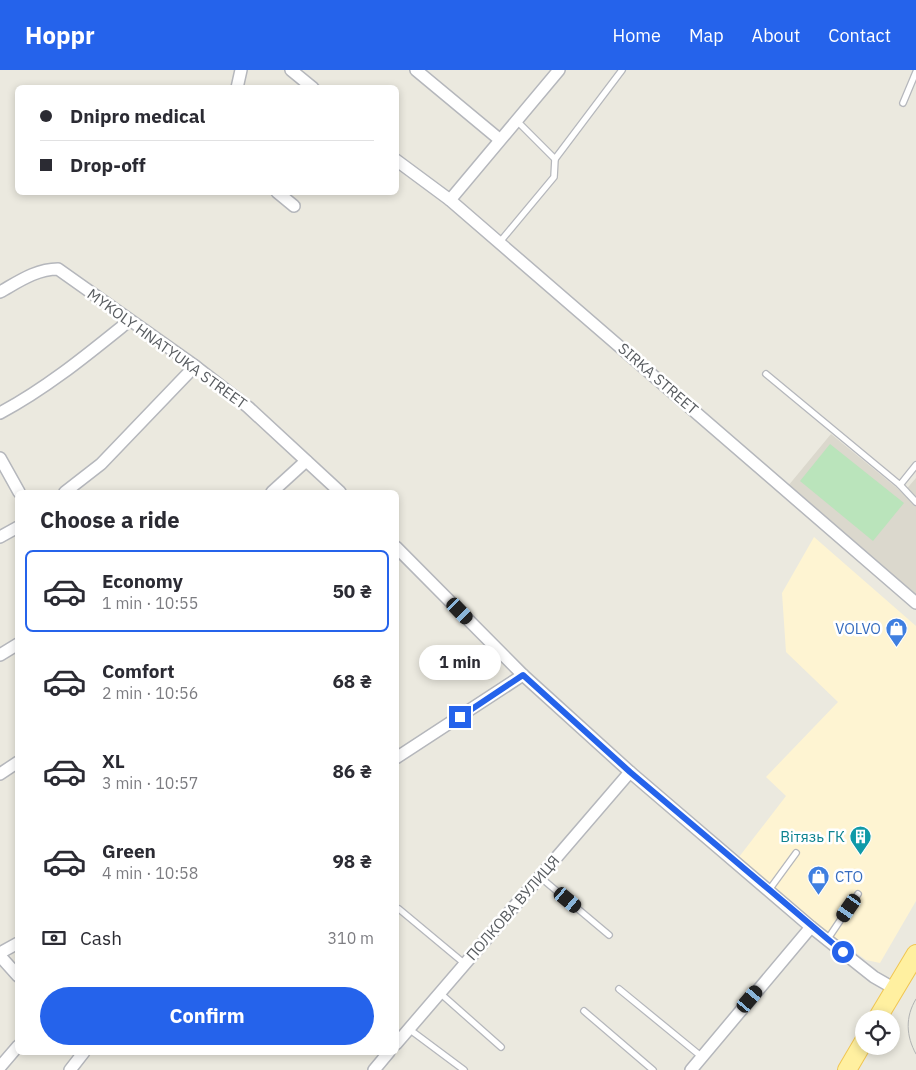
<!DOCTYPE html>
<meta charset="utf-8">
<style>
body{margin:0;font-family:"IBM Plex Sans",sans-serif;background:#f7f7f7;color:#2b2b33;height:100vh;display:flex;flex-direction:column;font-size:19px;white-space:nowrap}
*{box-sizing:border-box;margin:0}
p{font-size:16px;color:#7c7c81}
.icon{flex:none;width:28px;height:28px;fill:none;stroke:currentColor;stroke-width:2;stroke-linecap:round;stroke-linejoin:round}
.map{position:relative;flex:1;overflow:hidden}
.side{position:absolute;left:15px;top:420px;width:384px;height:565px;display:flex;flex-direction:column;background:#fff;border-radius:8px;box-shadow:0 2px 8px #0003}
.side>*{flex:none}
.top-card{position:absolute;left:15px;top:15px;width:384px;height:110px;border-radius:8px;box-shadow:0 2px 8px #0003;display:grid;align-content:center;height:110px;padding:0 25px;background:#fff}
.fabs{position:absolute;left:855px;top:940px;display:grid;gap:10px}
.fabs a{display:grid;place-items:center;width:45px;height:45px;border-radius:50%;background:#fff;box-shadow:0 2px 8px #0003;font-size:25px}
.end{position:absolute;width:22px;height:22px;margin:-11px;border:6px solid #2563eb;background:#fff;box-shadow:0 0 0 2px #fff}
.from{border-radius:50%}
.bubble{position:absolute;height:35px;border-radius:18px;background:#fff;box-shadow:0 2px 8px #0003;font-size:16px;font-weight:800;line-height:35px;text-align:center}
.car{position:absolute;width:15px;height:30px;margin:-15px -8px;border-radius:6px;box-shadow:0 0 4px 1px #0007;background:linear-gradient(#222 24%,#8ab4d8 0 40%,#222 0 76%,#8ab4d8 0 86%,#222 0)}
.top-card b{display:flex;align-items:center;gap:18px;height:48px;font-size:19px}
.top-card b+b{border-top:1px solid #e1e1e2}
.top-card i{width:12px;height:12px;background:#2b2b33}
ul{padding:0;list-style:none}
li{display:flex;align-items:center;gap:15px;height:82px;margin:0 10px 8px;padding:0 15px;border:2px solid transparent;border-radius:8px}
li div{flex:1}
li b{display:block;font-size:19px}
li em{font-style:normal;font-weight:800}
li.on{border-color:#2563eb}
li>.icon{width:45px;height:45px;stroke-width:1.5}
h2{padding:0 25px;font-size:22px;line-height:60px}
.pay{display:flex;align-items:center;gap:12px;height:55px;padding:0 25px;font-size:19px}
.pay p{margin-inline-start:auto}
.button{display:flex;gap:10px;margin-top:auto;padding:10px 25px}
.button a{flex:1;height:58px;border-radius:30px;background:#2563eb;color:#fff;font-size:20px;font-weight:800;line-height:58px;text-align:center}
header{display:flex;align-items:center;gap:30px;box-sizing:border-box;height:70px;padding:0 25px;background:#2563eb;color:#fff}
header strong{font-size:24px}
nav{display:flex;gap:28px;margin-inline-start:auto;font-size:18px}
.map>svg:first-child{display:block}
</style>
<header>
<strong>Hoppr</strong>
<nav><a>Home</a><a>Map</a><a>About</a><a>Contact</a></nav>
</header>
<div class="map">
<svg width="916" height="1000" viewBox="0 0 916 1000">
<rect width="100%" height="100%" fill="#ebe9df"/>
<path fill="#fef4d2" d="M814 467 916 556V831L880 893 866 890 815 853 739 787 786 726 766 707 838 632 786 582 782 523Z"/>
<path fill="#dbd8cd" d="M831 364 903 423 916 408V525L788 416Z"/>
<path fill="#bae4bb" d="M830 374 904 433 873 471 800 411Z"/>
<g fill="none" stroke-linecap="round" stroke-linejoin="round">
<defs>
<g id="lane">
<path d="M903 33 916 2"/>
<path d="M516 50 555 89 622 0"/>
<path d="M499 173 554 107 555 89"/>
<path d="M766 304 900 415 916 395"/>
<path d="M900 415 916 432"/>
<path d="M540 807 609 865"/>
<path d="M769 820 796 783"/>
<path d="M399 839 465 894"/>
<path d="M827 870 858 824"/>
<path d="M619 919 702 987"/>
<path d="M440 923 501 977"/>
<path d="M584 941 653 1000"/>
<path d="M409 959 464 1000"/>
</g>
<g id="street">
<path d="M291 0 313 18"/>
<path d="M416 0 499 69"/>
<path d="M237 18 241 0"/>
<path d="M396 90 450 130 916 533"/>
<path d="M277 122 294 136"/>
<path d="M450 130 559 0"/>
<path d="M0 222C18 212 36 199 58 199L195 296 248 337 340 422"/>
<path d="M0 343C47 318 88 284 129 251"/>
<path d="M0 388 19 422"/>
<path d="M65 422 101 394 195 296"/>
<path d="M272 422 306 391"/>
<path d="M0 467 18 457"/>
<path d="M396 477 523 605 630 702 811 857 874 907 895 919"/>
<path d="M0 585 18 574"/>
<path d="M396 688 523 605"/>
<path d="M0 704 18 692"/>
<path d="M0 883 18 873"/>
<path d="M0 886 18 906"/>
<path d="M396 974 630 702"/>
<path d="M0 997 18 976"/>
<path d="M70 1000 84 982"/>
<path d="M374 1000 389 982"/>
<path d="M691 1000 811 857"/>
</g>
<g id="primary">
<path d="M877 949 916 884"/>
<path d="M847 1000 864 971"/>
</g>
</defs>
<use href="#lane" stroke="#b5b7bc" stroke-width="8"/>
<use href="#street" stroke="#b5b7bc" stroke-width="14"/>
<use href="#primary" stroke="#f1c652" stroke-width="20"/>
<use href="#lane" stroke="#fff" stroke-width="5.5"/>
<use href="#street" stroke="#fff" stroke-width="11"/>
<use href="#primary" stroke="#fff0a0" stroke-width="18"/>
<path stroke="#b1b2b2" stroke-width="1" d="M916 929C905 947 906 966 916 984"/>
</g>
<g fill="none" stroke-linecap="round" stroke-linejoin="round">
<path stroke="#2563eb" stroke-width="6" d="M460 647 523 605 630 702 843 882"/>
</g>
<defs>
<symbol id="shop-pin" viewBox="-11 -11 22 30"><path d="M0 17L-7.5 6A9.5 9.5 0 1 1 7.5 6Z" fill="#3f7fe0" stroke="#fff"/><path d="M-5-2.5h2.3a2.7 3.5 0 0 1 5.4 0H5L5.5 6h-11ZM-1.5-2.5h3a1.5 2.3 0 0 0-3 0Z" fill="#fff"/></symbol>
<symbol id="building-pin" viewBox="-11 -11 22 30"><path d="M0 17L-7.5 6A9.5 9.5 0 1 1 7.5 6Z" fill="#0f9aa8" stroke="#fff"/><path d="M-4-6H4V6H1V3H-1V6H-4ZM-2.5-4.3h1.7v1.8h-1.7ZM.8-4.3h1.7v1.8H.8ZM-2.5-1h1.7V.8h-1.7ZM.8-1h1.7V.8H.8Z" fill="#fff"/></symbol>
</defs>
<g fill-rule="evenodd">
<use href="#shop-pin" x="884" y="546" width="25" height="34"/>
<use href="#building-pin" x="848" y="754" width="25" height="34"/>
<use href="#shop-pin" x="806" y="794" width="25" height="34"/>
</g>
<g text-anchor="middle" stroke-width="5" stroke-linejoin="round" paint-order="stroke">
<g font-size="15" fill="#585c60" stroke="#fff">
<text transform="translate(167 279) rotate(36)" y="5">MYKOLY HNATYUKA STREET</text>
<text transform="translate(658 309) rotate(41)" y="5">SIRKA STREET</text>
<text transform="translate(513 838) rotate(-49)" y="5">ПОЛКОВА ВУЛИЦЯ</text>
</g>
<g font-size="15" fill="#366cbe" stroke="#fff" text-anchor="end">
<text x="881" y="564">VOLVO</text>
<text x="835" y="812" text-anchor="start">СТО</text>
</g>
<g font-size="15" fill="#0d838f" stroke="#fff" text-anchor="end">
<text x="845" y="772">Вітязь ГК</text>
</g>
</g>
</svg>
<div class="fabs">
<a><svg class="icon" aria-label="locate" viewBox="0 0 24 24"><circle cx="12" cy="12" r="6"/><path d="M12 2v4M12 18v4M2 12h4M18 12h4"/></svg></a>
</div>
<i class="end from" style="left:843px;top:882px"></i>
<i class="end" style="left:460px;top:647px"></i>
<div class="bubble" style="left:419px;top:575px;width:82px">1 min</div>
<i class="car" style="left:460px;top:541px;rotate:136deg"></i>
<i class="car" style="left:568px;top:830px;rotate:130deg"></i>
<i class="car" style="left:849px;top:838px;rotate:215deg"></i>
<i class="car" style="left:750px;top:929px;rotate:40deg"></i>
<div class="top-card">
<b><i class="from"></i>Dnipro medical</b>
<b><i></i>Drop-off</b>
</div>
<section class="side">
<h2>Choose a ride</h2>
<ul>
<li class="on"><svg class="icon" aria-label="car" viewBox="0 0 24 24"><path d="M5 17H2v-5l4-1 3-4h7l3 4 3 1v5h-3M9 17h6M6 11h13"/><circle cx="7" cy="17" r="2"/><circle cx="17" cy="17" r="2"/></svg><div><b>Economy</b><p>1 min · 10:55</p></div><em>50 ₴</em></li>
<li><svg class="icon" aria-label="car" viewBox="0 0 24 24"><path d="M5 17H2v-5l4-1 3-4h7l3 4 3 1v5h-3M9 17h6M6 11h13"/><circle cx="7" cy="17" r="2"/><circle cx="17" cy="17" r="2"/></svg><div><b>Comfort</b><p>2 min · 10:56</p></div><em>68 ₴</em></li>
<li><svg class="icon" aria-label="car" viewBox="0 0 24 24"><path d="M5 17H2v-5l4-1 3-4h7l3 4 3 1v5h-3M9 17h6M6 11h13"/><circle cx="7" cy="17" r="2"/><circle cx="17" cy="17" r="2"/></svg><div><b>XL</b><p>3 min · 10:57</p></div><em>86 ₴</em></li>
<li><svg class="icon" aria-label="car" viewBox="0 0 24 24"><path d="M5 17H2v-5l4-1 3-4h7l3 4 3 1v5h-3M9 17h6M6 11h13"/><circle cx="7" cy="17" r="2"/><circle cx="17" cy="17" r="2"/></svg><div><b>Green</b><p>4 min · 10:58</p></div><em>98 ₴</em></li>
</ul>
<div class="pay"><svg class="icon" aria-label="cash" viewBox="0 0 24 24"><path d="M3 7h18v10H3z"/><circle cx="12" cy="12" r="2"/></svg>Cash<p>310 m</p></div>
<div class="button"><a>Confirm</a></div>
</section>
</div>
